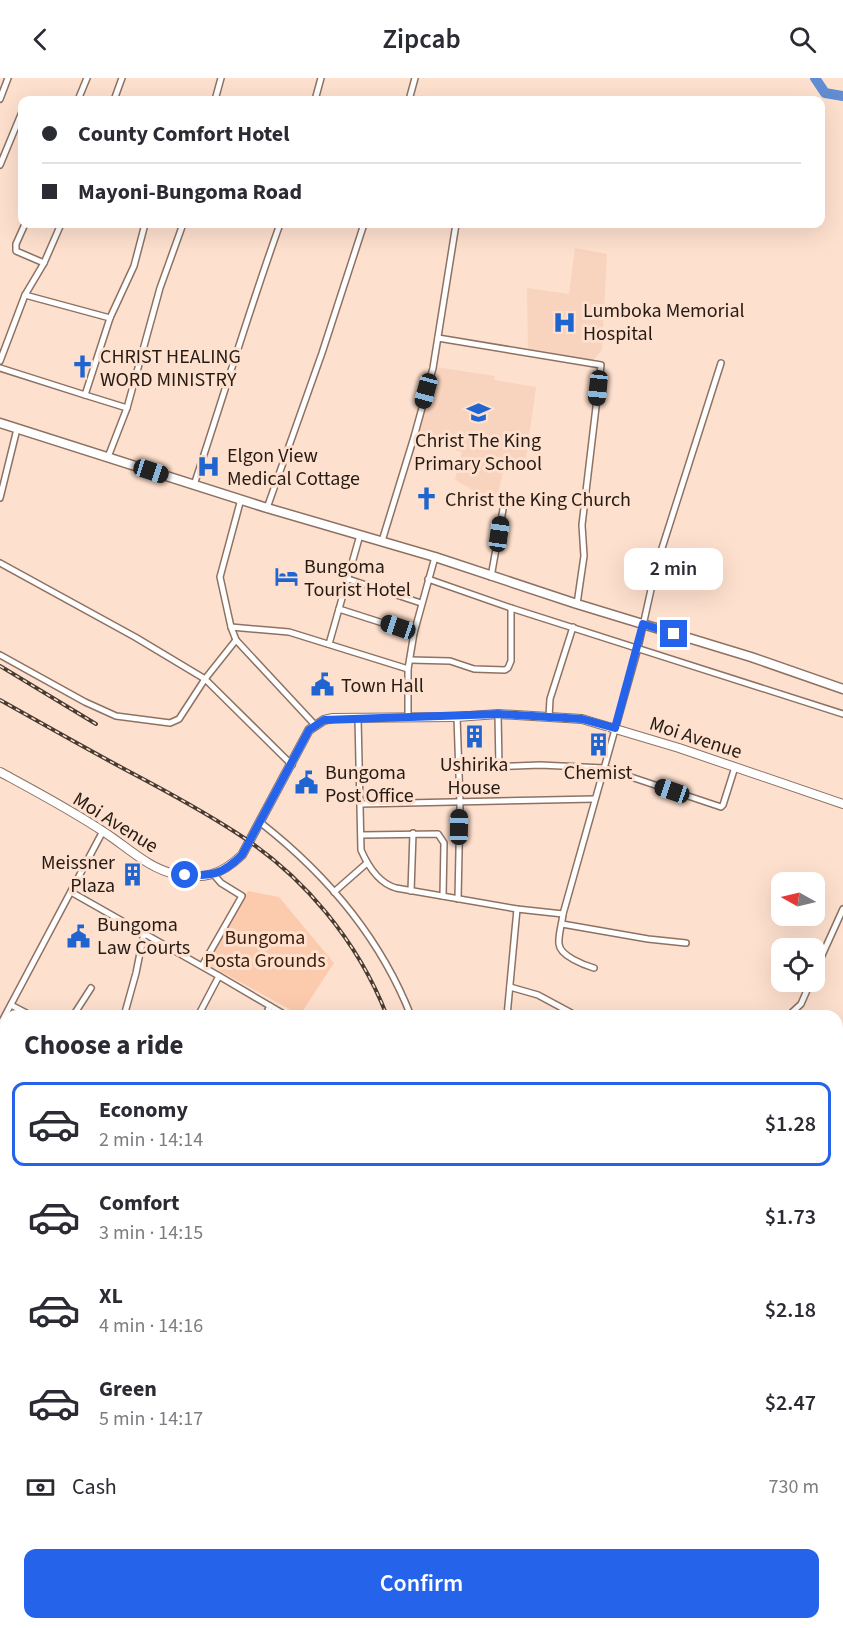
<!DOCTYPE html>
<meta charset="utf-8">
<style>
body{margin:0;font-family:"Source Sans 3",sans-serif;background:#f2f2f3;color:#2b2b33;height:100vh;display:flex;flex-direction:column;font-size:22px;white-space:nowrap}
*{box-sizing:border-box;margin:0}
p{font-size:20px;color:#7c7c81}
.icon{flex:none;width:33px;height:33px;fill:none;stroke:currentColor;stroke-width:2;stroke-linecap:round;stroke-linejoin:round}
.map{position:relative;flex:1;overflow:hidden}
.sheet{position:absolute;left:0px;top:932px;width:843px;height:620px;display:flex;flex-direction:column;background:#fff;border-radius:18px 18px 0 0;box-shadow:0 6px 24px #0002}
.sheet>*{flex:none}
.guide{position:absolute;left:18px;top:18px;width:807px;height:132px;border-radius:12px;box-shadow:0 6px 24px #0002;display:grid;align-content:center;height:132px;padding:0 24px;background:#fff}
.needle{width:39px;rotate:278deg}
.tools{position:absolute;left:771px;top:794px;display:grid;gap:12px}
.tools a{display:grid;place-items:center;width:54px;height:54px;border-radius:12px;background:#fff;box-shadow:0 6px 24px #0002;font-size:30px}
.end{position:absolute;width:27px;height:27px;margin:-14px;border:8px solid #2563eb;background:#fff;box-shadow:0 0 0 3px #fff}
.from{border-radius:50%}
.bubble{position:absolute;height:42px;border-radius:12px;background:#fff;box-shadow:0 6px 24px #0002;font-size:20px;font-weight:600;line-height:42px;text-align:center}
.car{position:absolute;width:18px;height:36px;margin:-18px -9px;border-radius:8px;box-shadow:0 0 4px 2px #0007;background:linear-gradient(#222 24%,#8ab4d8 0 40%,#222 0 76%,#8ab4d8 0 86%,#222 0)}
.guide b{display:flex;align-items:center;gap:21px;height:57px;font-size:22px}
.guide b+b{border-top:2px solid #e1e1e2}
.guide i{width:15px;height:15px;background:#2b2b33}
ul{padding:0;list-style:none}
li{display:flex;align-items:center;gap:18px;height:84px;margin:0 12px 9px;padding:0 12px;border:3px solid transparent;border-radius:12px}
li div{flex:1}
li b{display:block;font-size:22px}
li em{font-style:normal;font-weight:600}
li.current{border-color:#2563eb}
li>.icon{width:54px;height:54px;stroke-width:1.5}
h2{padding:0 24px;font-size:27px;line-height:72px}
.pay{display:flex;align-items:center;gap:15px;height:66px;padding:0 24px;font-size:22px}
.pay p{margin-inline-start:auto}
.cta{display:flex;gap:12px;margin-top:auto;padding:12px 24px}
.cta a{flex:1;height:69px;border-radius:12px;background:#2563eb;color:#fff;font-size:24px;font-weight:600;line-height:69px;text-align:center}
header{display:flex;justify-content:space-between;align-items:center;height:78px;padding:0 24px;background:#fff;font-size:27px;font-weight:600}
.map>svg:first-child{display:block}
</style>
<header><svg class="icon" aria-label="back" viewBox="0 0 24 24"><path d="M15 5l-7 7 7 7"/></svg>Zipcab<svg class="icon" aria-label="search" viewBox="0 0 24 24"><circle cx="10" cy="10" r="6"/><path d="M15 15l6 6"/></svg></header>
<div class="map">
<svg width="843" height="1550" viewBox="0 0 843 1550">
<rect width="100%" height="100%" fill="#fee0ce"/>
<g fill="#f8d3be">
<path d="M575 170 607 176 602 272 591 284 528 273 527 210 569 216Z"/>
<path d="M435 289 495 298 494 302 536 309 525 388 505 386 496 425 455 402 462 374 416 361Z"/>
<path d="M0 1051 6 1055V1350L0 1347Z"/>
</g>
<path fill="#fccbae" d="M248 813 279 819 334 885 300 937 207 886Z"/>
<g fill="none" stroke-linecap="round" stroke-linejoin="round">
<path stroke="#628dd2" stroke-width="10" d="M815 0 825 15 843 18"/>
<defs>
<g id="street">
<path d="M0 21 8 0"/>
<path d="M78 22 87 0"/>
<path d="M114 22 122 0"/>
<path d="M215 22 221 0"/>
<path d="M315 22 321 0"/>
<path d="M409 22 415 0"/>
<path d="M0 87 22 34"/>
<path d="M25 146 16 166V173L44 185"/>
<path d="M25 217 110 240"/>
<path d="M438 260 601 287 582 447 584 478 577 526"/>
<path d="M0 283 25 217 44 185 61 146"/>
<path d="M0 290 85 317 110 240 134 188 145 146"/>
<path d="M85 317 127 330"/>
<path d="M108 379 127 330 160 210 183 146"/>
<path d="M194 407C223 320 249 232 280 146"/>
<path d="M0 420 17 351"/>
<path d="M241 421 220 499 231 549 236 562 315 647"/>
<path d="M267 430 322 275 364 146"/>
<path d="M382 463 414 359 433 290 456 146"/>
<path d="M0 485 135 559 205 601 292 687"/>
<path d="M491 499 505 420"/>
<path d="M348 501 421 525"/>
<path d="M428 501 511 530 843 636"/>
<path d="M339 531 414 555"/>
<path d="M231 549 289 554 408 591"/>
<path d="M329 566 360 457"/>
<path d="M0 577 85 624 116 638 170 645 179 641 205 601 236 562"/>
<path d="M410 582 450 583 474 591 505 592 508 590 511 583V530"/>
<path d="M498 636 499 689"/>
<path d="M457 639 460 725 458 821"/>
<path d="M549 639 550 621 573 549"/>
<path d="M358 640 361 772C368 788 378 805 396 810L517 831 563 836"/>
<path d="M408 640V591L414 555 435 479"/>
<path d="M459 690 540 687 604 690 721 729 723 727 735 689"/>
<path d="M360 726 595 721"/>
<path d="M261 745C326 796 380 859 411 938"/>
<path d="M361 757 438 756 444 765 443 818"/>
<path d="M411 813 413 755"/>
<path d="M71 814 219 898 198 938"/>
<path d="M334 814 367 785"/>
<path d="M562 846 648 861 686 865"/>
<path d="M202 888 242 818 221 805 214 797"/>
<path d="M594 890C584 887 560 878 559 866 558 857 562 846 563 836L638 570 656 489 721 285"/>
<path d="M814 895 843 831"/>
<path d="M219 898 287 938"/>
<path d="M510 909 538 917 577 938"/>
<path d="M11 927 32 938"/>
<path d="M73 938 91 910"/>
<path d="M124 938 136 895 144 855"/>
<path d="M265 938 270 928"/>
<path d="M507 938 517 831"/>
<path d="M788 938 801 926 811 903"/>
<path d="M0 947 103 753"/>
<path d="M0 960 6 963"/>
<path d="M837 997H843"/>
<path d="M837 1170 843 1173"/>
<path d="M837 1343 843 1302"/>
<path d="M0 1354 6 1359"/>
<path d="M0 1468 4 1485"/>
<path d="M3 1485 4 1515"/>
<path d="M65 1545 67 1550"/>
<path d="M407 1545 413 1550"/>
<path d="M532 1545 534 1550"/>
<path d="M624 1545 626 1550"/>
<path d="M668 1545 670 1550"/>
<path d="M763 1545 764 1550"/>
<path d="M283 1550 285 1545"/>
<path d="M805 1550 806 1545"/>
</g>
<path id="secondary" d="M0 694C35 713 71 732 104 754 126 768 149 791 175 796 204 802 221 797 242 777L309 652 324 642 333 640 457 639 498 636 582 641 679 670 843 726"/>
<path id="primary" d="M0 345 267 430 435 479 577 526 751 579 843 611"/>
</defs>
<use href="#street" stroke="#8d7263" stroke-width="8"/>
<use href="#secondary" stroke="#8d7263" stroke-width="10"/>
<use href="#primary" stroke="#8d7263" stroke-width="11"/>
<use href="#street" stroke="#fff" stroke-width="5"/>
<use href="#secondary" stroke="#fff" stroke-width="8"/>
<use href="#primary" stroke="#fff" stroke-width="8"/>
<defs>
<g id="rail">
<path d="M0 588 96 646"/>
<path d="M0 622C43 646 85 670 128 693 164 712 201 732 235 754 303 797 358 863 387 938"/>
<path d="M260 1550 262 1545"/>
</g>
</defs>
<use href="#rail" stroke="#483b32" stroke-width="4"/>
<use href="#rail" stroke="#fee0ce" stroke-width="1.5" stroke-dasharray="4.5" stroke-linecap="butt"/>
</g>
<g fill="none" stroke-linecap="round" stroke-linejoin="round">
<path stroke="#2563eb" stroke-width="8" d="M185 797C212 798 222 797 242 777L309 652 324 642 498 636 582 641 615 650 643 546 674 556"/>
</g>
<defs>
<symbol id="hospital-bare" viewBox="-9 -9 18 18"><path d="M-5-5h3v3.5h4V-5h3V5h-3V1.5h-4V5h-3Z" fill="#1f64cf" stroke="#fee0ce" stroke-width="2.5" paint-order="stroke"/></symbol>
<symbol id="church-bare" viewBox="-9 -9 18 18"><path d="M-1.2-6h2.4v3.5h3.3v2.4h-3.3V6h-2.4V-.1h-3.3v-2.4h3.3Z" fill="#1f64cf" stroke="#fee0ce" stroke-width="2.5" paint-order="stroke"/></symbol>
<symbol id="school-bare" viewBox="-9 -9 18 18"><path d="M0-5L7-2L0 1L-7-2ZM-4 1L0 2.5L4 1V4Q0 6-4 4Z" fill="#1f64cf" stroke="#fee0ce" stroke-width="2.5" paint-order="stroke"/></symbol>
<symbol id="hotel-bare" viewBox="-9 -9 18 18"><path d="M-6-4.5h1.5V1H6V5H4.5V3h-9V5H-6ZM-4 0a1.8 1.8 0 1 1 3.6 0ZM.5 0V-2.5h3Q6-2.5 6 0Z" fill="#1f64cf" stroke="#fee0ce" stroke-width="2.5" paint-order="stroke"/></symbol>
<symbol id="civic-bare" viewBox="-9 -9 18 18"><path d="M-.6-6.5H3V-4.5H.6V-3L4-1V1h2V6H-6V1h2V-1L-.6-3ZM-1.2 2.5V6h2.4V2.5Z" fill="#1f64cf" stroke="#fee0ce" stroke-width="2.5" paint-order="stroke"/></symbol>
<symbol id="building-bare" viewBox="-9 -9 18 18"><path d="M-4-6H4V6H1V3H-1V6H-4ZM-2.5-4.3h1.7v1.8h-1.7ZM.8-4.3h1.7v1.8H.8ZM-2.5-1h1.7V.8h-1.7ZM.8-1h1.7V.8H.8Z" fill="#1f64cf" stroke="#fee0ce" stroke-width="2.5" paint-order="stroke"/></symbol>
</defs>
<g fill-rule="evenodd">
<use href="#hospital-bare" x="548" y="228" width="33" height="33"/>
<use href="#church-bare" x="66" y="272" width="33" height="33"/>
<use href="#school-bare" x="462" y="318" width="33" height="33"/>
<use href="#hospital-bare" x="192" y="372" width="33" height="33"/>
<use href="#church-bare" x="410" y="404" width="33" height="33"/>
<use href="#hotel-bare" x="270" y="482" width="33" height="33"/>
<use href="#civic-bare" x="306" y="590" width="33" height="33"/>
<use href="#building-bare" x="458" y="642" width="33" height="33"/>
<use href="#building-bare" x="582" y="650" width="33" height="33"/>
<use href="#civic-bare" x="290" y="688" width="33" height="33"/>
<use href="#building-bare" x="116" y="780" width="33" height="33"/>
<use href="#civic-bare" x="62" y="842" width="33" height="33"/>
</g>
<g text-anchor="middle" stroke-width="6" stroke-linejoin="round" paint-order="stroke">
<g font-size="20" fill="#251b14" stroke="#fee0ce" text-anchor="start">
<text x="583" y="239">Lumboka Memorial<tspan x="583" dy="23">Hospital</tspan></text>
<text x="100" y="285">CHRIST HEALING<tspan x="100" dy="23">WORD MINISTRY</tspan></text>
<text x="478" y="369" text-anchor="middle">Christ The King<tspan x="478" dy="23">Primary School</tspan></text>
<text x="227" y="384">Elgon View<tspan x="227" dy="23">Medical Cottage</tspan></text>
<text x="445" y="428">Christ the King Church</text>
<text x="304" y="495">Bungoma<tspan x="304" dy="23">Tourist Hotel</tspan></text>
<text x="341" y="614">Town Hall</text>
<text x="474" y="693" text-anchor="middle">Ushirika<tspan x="474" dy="23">House</tspan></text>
<text x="325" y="701">Bungoma<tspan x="325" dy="23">Post Office</tspan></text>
<text x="598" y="701" text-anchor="middle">Chemist</text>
<text x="115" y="791" text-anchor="end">Meissner<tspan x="115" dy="23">Plaza</tspan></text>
<text x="97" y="853">Bungoma<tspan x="97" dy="23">Law Courts</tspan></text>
</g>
<g font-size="20" fill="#251b14" stroke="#fee0ce">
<text transform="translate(696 659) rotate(18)" y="7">Moi Avenue</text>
<text transform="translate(116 744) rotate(32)" y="7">Moi Avenue</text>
</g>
<g font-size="20" fill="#40210c" stroke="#fee0ce">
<text x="265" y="866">Bungoma<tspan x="265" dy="23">Posta Grounds</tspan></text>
</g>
</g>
</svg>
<div class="tools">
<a><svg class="needle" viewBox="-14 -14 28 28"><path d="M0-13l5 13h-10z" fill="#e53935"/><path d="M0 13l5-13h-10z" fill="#7c7c81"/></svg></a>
<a><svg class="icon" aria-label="locate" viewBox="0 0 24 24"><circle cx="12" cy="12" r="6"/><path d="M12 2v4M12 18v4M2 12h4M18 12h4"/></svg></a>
</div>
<i class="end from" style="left:185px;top:797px"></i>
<i class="end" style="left:674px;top:556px"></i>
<div class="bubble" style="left:624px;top:470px;width:99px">2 min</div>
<i class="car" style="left:598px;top:310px;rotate:186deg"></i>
<i class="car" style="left:426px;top:313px;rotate:195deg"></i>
<i class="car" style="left:151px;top:393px;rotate:108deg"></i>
<i class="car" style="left:499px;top:456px;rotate:8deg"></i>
<i class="car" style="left:398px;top:549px;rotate:289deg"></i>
<i class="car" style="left:672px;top:713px;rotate:289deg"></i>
<i class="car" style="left:459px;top:749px;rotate:1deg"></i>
<div class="guide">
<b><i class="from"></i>County Comfort Hotel</b>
<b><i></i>Mayoni-Bungoma Road</b>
</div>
<section class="sheet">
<h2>Choose a ride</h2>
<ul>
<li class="current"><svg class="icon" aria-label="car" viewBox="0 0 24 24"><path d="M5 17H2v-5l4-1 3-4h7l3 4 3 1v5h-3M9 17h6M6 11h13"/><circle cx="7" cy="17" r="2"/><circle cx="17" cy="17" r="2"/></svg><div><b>Economy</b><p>2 min · 14:14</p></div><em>$1.28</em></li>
<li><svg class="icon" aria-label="car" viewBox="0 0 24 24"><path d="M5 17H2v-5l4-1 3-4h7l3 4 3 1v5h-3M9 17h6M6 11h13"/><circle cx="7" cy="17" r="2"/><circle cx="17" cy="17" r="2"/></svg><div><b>Comfort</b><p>3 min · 14:15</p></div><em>$1.73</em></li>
<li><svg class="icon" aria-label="car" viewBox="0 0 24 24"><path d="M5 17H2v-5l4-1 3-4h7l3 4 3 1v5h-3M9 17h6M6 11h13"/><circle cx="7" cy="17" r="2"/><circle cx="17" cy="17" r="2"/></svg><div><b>XL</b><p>4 min · 14:16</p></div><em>$2.18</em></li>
<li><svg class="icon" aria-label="car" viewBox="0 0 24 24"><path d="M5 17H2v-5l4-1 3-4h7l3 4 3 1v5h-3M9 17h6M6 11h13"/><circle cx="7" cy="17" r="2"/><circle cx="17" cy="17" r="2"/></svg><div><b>Green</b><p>5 min · 14:17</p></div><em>$2.47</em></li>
</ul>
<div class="pay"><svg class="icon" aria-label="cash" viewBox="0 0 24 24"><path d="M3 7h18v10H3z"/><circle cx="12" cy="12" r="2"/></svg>Cash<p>730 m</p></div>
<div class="cta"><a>Confirm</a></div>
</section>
</div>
